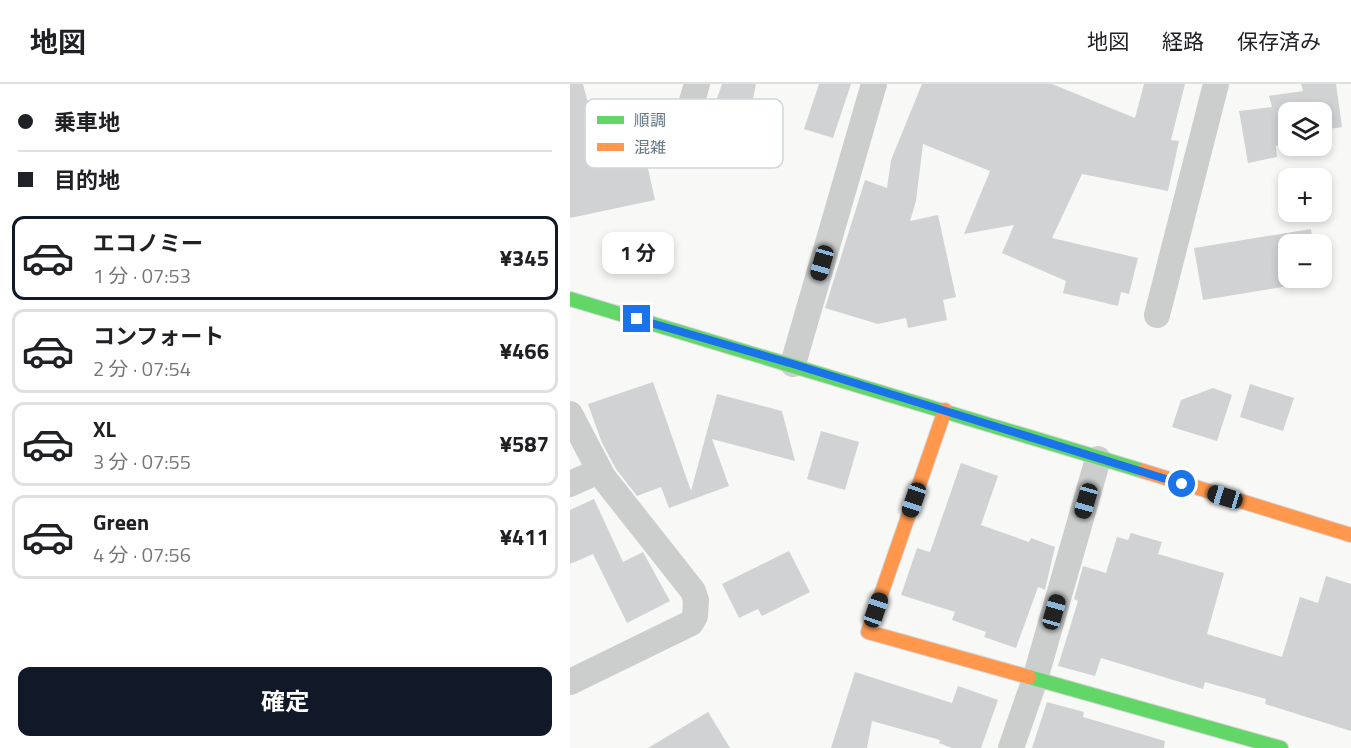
<!DOCTYPE html>
<html lang="ja">
<meta charset="utf-8">
<style>
body{margin:0;font-family:"Titillium Web","Noto Sans JP",sans-serif;background:#f2f2f2;color:#202124;height:100vh;display:flex;flex-direction:column;font-size:22px;white-space:nowrap}
*{box-sizing:border-box;margin:0}
p{font-size:20px;color:#757577}
.icon{flex:none;width:33px;height:33px;fill:none;stroke:currentColor;stroke-width:2;stroke-linecap:round;stroke-linejoin:round}
.map{position:relative;flex:1;overflow:hidden}
.details{display:flex;flex-direction:column;background:#fff;width:570px}
.details>*{flex:none}
.guide{display:grid;align-content:center;height:132px;padding:0 18px;background:#fff}
.controls{position:absolute;left:708px;top:18px;display:grid;gap:12px}
.controls a{display:grid;place-items:center;width:54px;height:54px;border-radius:12px;background:#fff;box-shadow:0 3px 9px #0003;font-size:30px}
.end{position:absolute;width:27px;height:27px;margin:-14px;border:8px solid #1a73e8;background:#fff;box-shadow:0 0 0 3px #fff}
.from{border-radius:50%}
.bubble{position:absolute;height:42px;border-radius:12px;background:#fff;box-shadow:0 3px 9px #0003;font-size:20px;font-weight:700;line-height:42px;text-align:center}
.car{position:absolute;width:18px;height:36px;margin:-18px -9px;border-radius:8px;box-shadow:0 0 4px 2px #0007;background:linear-gradient(#222 24%,#8ab4d8 0 40%,#222 0 76%,#8ab4d8 0 86%,#222 0)}
.guide b{display:flex;align-items:center;gap:21px;height:57px;font-size:22px}
.guide b+b{border-top:2px solid #e0e0e0}
.guide i{width:15px;height:15px;background:#202124}
ul{padding:0;list-style:none}
li{display:flex;align-items:center;gap:18px;height:84px;margin:0 12px 9px;padding:0 6px;border:3px solid #e0e0e0;border-radius:12px}
li div{flex:1}
li b{display:block;font-size:22px}
li em{font-style:normal;font-weight:700}
li.active{border-color:#111827}
li>.icon{width:54px;height:54px;stroke-width:1.5}
.primary-button{display:flex;gap:12px;margin-top:auto;padding:12px 18px}
.primary-button a{flex:1;height:69px;border-radius:12px;background:#111827;color:#fff;font-size:24px;font-weight:700;line-height:69px;text-align:center}
header{display:flex;align-items:center;gap:36px;box-sizing:border-box;height:84px;padding:0 30px;background:#fff;border-bottom:2px solid #e0e0e0}
header strong{font-size:28px}
nav{display:flex;gap:33px;margin-inline-start:auto;font-size:21px}
main{display:flex;flex:1;min-height:0}
.map>svg:first-child{display:block}
</style>
<header>
<strong>地図</strong>
<nav><a>地図</a><a>経路</a><a>保存済み</a></nav>
</header>
<main>
<section class="details">
<div class="guide">
<b><i class="from"></i>乗車地</b>
<b><i></i>目的地</b>
</div>
<ul>
<li class="active"><svg class="icon" aria-label="car" viewBox="0 0 24 24"><path d="M5 17H2v-5l4-1 3-4h7l3 4 3 1v5h-3M9 17h6M6 11h13"/><circle cx="7" cy="17" r="2"/><circle cx="17" cy="17" r="2"/></svg><div><b>エコノミー</b><p>1 分 · 07:53</p></div><em>¥345</em></li>
<li><svg class="icon" aria-label="car" viewBox="0 0 24 24"><path d="M5 17H2v-5l4-1 3-4h7l3 4 3 1v5h-3M9 17h6M6 11h13"/><circle cx="7" cy="17" r="2"/><circle cx="17" cy="17" r="2"/></svg><div><b>コンフォート</b><p>2 分 · 07:54</p></div><em>¥466</em></li>
<li><svg class="icon" aria-label="car" viewBox="0 0 24 24"><path d="M5 17H2v-5l4-1 3-4h7l3 4 3 1v5h-3M9 17h6M6 11h13"/><circle cx="7" cy="17" r="2"/><circle cx="17" cy="17" r="2"/></svg><div><b>XL</b><p>3 分 · 07:55</p></div><em>¥587</em></li>
<li><svg class="icon" aria-label="car" viewBox="0 0 24 24"><path d="M5 17H2v-5l4-1 3-4h7l3 4 3 1v5h-3M9 17h6M6 11h13"/><circle cx="7" cy="17" r="2"/><circle cx="17" cy="17" r="2"/></svg><div><b>Green</b><p>4 分 · 07:56</p></div><em>¥411</em></li>
</ul>
<div class="primary-button"><a>確定</a></div>
</section>
<div class="map">
<svg width="781" height="664" viewBox="0 0 781 664">
<rect width="100%" height="100%" fill="#f8f8f7"/>
<g fill="#d0d2d3">
<path d="M0 0H13L34 80 75 71 85 116 0 134Z"/>
<path d="M152 0H186L179 34 136 47Z"/>
<path d="M249 0H281L263 54 234 45Z"/>
<path d="M352 0H482L565 34 574 0H615L601 56 609 57 598 107 512 90 482 154 568 174 559 210 551 208 548 222 493 209 496 197 432 169 444 141 394 150 420 87 353 60 346 117 340 137 368 131 386 213 373 216 377 236 338 244 336 234 308 240 255 224 295 96 317 104 321 76Z"/>
<path d="M731 0H766L772 43 752 46V28H718V60L706 62 707 73 678 79 669 27 702 23 699 12 733 7Z"/>
<path d="M741 145 743 160H718V194H749L750 197 633 216 624 164Z"/>
<path d="M83 298 121 407 147 310 212 327 225 377 142 355 159 402 99 424 91 403 67 412 46 385 32 359 18 320Z"/>
<path d="M680 300 724 314 713 347 670 333Z"/>
<path d="M643 304 662 311 647 357 602 343 611 316Z"/>
<path d="M251 347 289 358 275 406 237 395Z"/>
<path d="M391 379 428 392 411 441 459 458 461 454 485 463 475 506 468 503 446 564 414 553 416 548 382 536 385 528 331 511 347 464 360 468Z"/>
<path d="M24 415 53 478 73 468 100 517 57 539 23 470 0 480V426Z"/>
<path d="M561 449 592 458 588 470 654 489 637 550 712 573 730 513 748 519 756 492 781 500V647L695 620 696 615 635 598 633 605 531 574 525 592 488 582 508 517 504 515 513 482 536 489 547 453 558 456Z"/>
<path d="M219 467 240 508 192 532 188 525 169 534 152 500Z"/>
<path d="M285 588 382 619 388 602 428 616 411 664H382L369 659 370 656 302 637 297 664H261Z"/>
<path d="M477 618 514 628 513 633 595 657 594 664H462Z"/>
<path d="M138 628 160 664H78Z"/>
</g>
<g fill="none" stroke-linecap="round" stroke-linejoin="round">
<defs>
<g id="fast">
<path d="M0 215 573 387"/>
<path d="M459 593 711 664"/>
</g>
<g id="slow">
<path d="M375 326 298 548 459 593"/>
<path d="M573 387 781 451"/>
</g>
</defs>
<use href="#fast" stroke="#d5d6d7" stroke-width="16"/>
<use href="#slow" stroke="#d5d6d7" stroke-width="16"/>
<g stroke="#cccece" stroke-width="26">
<path d="M117 34 127 0"/>
<path d="M587 231 646 0"/>
<path d="M223 280 304 0"/>
<path d="M0 330 33 393 123 507 126 516 125 532 121 539 0 598"/>
<path d="M0 400 29 387"/>
<path d="M441 664 465 595 528 375"/>
</g>
<use href="#fast" stroke="#63d668" stroke-width="14"/>
<use href="#slow" stroke="#ff974d" stroke-width="14"/>
</g>
<g fill="none" stroke-linecap="round" stroke-linejoin="round">
<path stroke="#1a73e8" stroke-width="8" d="M67 235 223 280 612 400"/>
</g>
<rect x="15" y="15" width="198" height="69" rx="9" fill="#fff" stroke="#d0d6da" stroke-width="1.5"/>
<rect x="27" y="32" width="27" height="8" fill="#63d668"/>
<rect x="27" y="59" width="27" height="8" fill="#ff974d"/>
<g font-size="16" fill="#617684">
<text x="64" y="42">順調</text>
<text x="64" y="69">混雑</text>
</g>
</svg>
<div class="controls">
<a><svg class="icon" aria-label="layers" viewBox="0 0 24 24"><path d="M12 4l9 5-9 5-9-5zM3 14l9 5 9-5"/></svg></a>
<a>+</a>
<a>−</a>
</div>
<i class="end from" style="left:612px;top:400px"></i>
<i class="end" style="left:67px;top:235px"></i>
<div class="bubble" style="left:32px;top:148px;width:72px">1 分</div>
<i class="car" style="left:252px;top:179px;rotate:196deg"></i>
<i class="car" style="left:655px;top:413px;rotate:287deg"></i>
<i class="car" style="left:344px;top:416px;rotate:199deg"></i>
<i class="car" style="left:516px;top:417px;rotate:196deg"></i>
<i class="car" style="left:306px;top:526px;rotate:19deg"></i>
<i class="car" style="left:484px;top:528px;rotate:16deg"></i>
</div>
</main>
